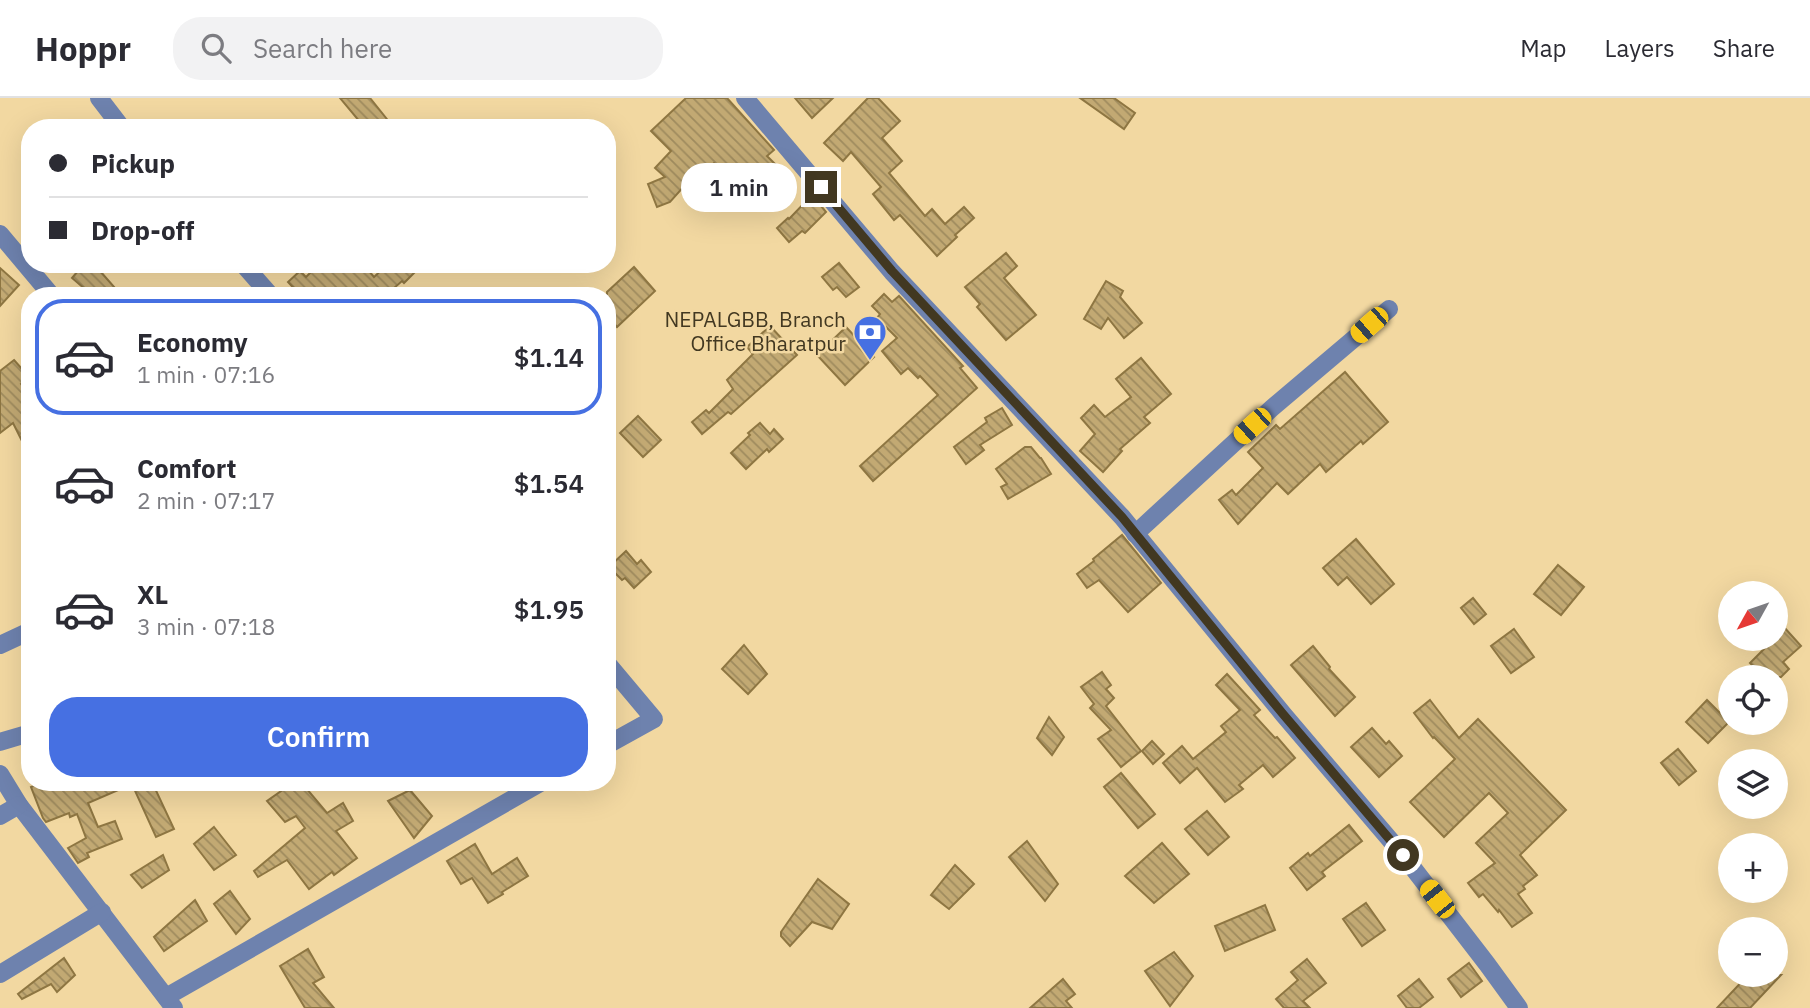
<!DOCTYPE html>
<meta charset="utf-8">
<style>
body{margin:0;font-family:"IBM Plex Sans",sans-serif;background:#f2f2f3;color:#2b2b33;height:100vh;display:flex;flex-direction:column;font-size:26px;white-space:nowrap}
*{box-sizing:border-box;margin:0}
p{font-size:23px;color:#7c7c81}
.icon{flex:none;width:38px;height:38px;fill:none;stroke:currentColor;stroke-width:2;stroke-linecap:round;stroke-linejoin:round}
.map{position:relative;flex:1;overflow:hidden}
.details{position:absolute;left:21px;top:189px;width:595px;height:504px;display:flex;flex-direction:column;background:#fff;border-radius:28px;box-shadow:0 7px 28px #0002}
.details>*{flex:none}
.hud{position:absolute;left:21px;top:21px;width:595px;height:154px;border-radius:28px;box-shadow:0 7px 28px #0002;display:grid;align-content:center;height:154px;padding:0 28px;background:#fff}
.needle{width:46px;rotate:230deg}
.tools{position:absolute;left:1718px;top:483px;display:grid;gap:14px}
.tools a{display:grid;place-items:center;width:70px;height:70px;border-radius:50%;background:#fff;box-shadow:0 7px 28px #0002;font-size:35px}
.end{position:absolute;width:32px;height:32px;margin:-16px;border:9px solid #423821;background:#fff;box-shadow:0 0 0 4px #fff}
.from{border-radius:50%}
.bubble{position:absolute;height:49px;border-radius:24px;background:#fff;box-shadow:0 7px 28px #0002;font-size:23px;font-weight:600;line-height:49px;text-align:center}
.car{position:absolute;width:21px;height:42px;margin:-21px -10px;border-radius:9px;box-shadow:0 0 5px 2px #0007;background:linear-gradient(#f5c518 24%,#345 0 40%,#f5c518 0 76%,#345 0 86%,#f5c518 0)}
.hud b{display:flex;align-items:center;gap:24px;height:66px;font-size:26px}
.hud b+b{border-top:2px solid #e1e1e2}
.hud i{width:18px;height:18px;background:#2b2b33}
ul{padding:12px 0 0;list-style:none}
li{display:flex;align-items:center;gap:21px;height:116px;margin:0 14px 10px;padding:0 14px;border:4px solid transparent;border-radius:28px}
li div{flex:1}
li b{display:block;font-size:26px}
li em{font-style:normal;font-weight:600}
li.selected{border-color:#4670e2}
li>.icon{width:63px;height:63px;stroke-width:1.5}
.primary-button{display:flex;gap:14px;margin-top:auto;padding:14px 28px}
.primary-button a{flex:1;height:80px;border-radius:28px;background:#4670e2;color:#fff;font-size:28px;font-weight:600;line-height:80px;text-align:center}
header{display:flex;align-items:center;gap:42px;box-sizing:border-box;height:98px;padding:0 35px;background:#fff;border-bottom:2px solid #e1e1e2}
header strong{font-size:33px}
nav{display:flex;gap:38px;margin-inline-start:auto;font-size:24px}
.search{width:490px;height:63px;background:#f2f2f3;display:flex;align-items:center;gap:18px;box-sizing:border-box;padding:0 24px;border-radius:28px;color:#7c7c81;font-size:26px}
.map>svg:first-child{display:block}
</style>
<header>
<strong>Hoppr</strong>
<div class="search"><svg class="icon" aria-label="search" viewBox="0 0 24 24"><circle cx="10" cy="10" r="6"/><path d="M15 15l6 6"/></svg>Search here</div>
<nav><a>Map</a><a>Layers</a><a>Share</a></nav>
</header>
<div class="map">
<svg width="1810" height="910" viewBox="0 0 1810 910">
<defs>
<pattern id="building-back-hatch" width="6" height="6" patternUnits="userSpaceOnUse" patternTransform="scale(1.75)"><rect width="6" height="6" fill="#c2a973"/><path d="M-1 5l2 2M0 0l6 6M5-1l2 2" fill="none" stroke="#9f8b5e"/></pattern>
</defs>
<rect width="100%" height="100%" fill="#f2d8a1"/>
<g fill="url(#building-back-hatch)" stroke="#8e7642" stroke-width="2">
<path d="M340 0H370L394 30H365Z"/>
<path d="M686 0H727L774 52 767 58 790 81 760 110 748 98 750 97 714 65 697 81 694 77 670 104 657 109 648 86 665 79 655 70 671 53 651 33Z"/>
<path d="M795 0H833L812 20Z"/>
<path d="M868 0H878L900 23 882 40 902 63 889 75 925 118 932 111 945 126 964 109 974 120 955 137 957 139 937 158 900 117 894 122 873 96 881 89 851 54 843 63 824 45Z"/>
<path d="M1080 0H1114L1135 15 1124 31Z"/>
<path d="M812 97 826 114 805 135 802 133 789 144 777 130 788 120 789 121Z"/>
<path d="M1006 155 1017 168 1004 180 1036 217 1006 242 977 209 980 206 965 189Z"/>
<path d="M839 165 859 189 846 199 837 189 833 192 822 179Z"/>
<path d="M84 166H106L100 173 122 198H93L72 180Z"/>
<path d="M319 166H363L374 179 388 166H419L412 173 414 175 404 185 402 183 385 198H301L288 184 300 173 306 179Z"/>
<path d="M634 169 655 193 617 229 607 219V194Z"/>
<path d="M0 170 19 187 0 208Z"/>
<path d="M1106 183 1123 193 1120 199 1142 225 1124 240 1108 220 1101 231 1084 221Z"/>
<path d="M884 196 892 204 899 198 963 268 960 270 977 290 873 383 860 368 938 297 920 278 918 280 908 270 901 276 882 253 897 240 877 220 880 216 872 208Z"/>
<path d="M770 228 797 257 731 316 728 314 702 336 692 324 706 312 709 315 733 291 727 282 753 256 747 249Z"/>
<path d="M846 229 874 259 845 287 817 257Z"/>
<path d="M1141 260 1171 296 1144 319 1150 325 1120 351 1122 353 1103 374 1080 353 1095 336 1081 320 1094 307 1105 319 1131 299 1116 281Z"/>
<path d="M14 262 29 279 21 286 30 298V359L13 325 0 335V273Z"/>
<path d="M1345 274 1388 324 1363 346 1361 343 1326 374 1320 366 1288 396 1277 385 1238 426 1219 402 1232 392 1236 397 1263 370 1248 354 1276 327 1280 331Z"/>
<path d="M1002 310 1012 327 980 347 984 352 966 366 954 349 987 324 985 320Z"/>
<path d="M638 318 661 342 643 359 620 335Z"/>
<path d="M760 325 770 336 774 331 783 341 769 354 767 351 746 371 731 355 750 337 748 335Z"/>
<path d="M1025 349H1031L1040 360H1041L1051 376 1008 401 1001 389 1007 386 996 371Z"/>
<path d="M1122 437 1161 485 1128 514 1099 482 1087 490 1077 476 1094 463 1093 461Z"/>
<path d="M1356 441 1394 486 1371 506 1347 479 1338 487 1323 470Z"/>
<path d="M626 453 637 466 641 462 651 474 634 490 625 480 622 482 609 469Z"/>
<path d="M1558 467 1584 489 1561 517 1534 496Z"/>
<path d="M1473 500 1486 516 1474 526 1461 510Z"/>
<path d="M1783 528 1801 548 1783 564 1789 571 1781 579H1764L1750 565 1771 544 1769 541H1776V534Z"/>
<path d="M1514 531 1534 559 1511 575 1491 548Z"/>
<path d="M744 547 767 576 748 596 722 571Z"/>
<path d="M1313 548 1330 569 1329 571 1355 599 1335 618 1291 567Z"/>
<path d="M1102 574 1111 587 1106 591 1114 600 1106 608 1141 653 1121 669 1098 641 1111 632 1090 610 1094 606 1081 589Z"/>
<path d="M1227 576 1260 612 1254 617 1275 640 1277 639 1295 660 1273 679 1263 667 1239 687 1243 691 1225 704 1197 670 1180 685 1163 665 1182 648 1193 661 1226 634 1221 628 1240 612 1216 587Z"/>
<path d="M1430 602 1459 640 1478 621 1566 712 1520 757 1537 777 1523 788 1525 791 1518 796 1532 815 1512 829 1499 812 1498 814 1483 796 1479 799 1468 785 1495 765 1476 745 1508 715 1489 695 1444 739 1410 704 1455 661 1434 639 1433 640 1414 615Z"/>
<path d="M1707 602 1729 624 1708 645 1686 624Z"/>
<path d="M1049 619 1064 639 1052 657 1037 640Z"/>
<path d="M1372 630 1386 646 1389 643 1402 658 1379 679 1351 649Z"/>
<path d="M1152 643 1164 656 1153 666 1142 653Z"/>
<path d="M1678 651 1696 673 1679 687 1661 665Z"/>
<path d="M1121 675 1155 716 1138 730 1104 689Z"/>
<path d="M43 684H152L174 731 156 739 132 686 88 705 98 729 115 723 122 741 87 755 89 759 78 765 68 750 86 740 77 716 70 719 69 715 46 724 43 720 31 689Z"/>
<path d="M294 684H301L327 715 343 705 353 723 336 733 357 760 334 777 332 774 309 791 287 762 258 779 254 773 305 730 296 718 285 724 267 703Z"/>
<path d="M410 692 432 718 414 740 388 703Z"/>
<path d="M1207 713 1229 739 1208 757 1185 731Z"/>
<path d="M1349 727 1362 743 1322 774 1325 778 1307 792 1290 770 1308 755 1310 758Z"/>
<path d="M214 729 236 757 214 772 194 746Z"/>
<path d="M1027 743 1058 786 1045 803 1009 759Z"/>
<path d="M1162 745 1189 776 1154 805 1125 778Z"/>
<path d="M475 746 492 776 517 760 528 778 502 794 503 796 488 805 472 780 461 786 447 763Z"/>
<path d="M163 757 169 772 142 790 131 777Z"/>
<path d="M955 767 974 786 949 811 931 797Z"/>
<path d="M818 781 849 806 832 831 812 824 790 848 781 838V834Z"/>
<path d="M230 793 250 821 236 836 214 806Z"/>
<path d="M195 802 207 823 164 853 154 839Z"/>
<path d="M1366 805 1385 832 1362 848 1343 821Z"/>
<path d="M1265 807 1275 832 1225 853 1215 828Z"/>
<path d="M308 851 324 879 313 885 334 910H305L280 868Z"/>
<path d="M1174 854 1193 878 1170 908 1145 873Z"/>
<path d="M64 860 75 877 57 894 51 886 22 901 18 896Z"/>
<path d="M1307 861 1326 885 1303 903 1310 910H1284L1276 901 1298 882 1291 874Z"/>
<path d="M1469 865 1482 883 1461 899 1448 881Z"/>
<path d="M1748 877H1781L1750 910H1717Z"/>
<path d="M1063 881 1075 896 1066 903 1072 910H1030Z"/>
<path d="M1419 881 1433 899 1419 910H1407L1398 898Z"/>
</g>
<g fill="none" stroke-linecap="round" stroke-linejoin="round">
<g stroke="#6e82ae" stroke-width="18">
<path d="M99 0 122 30"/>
<path d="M745 0 892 174 1122 419 1283 616 1403 757 1487 866 1519 910"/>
<path d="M0 136 52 198"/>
<path d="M243 166 271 198"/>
<path d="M1135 436 1272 310 1389 211"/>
<path d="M0 547 30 533"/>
<path d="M607 565 654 621 607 647"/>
<path d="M0 644 30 635"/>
<path d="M0 676 19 707 174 910"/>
<path d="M0 718 19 707"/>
<path d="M0 876 102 814"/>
<path d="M166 899 542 684"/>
</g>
</g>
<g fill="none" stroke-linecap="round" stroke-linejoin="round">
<path stroke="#423821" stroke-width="9" d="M821 89 892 173 1122 419 1283 616 1403 757"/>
</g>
<defs>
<symbol id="bank-pin" viewBox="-11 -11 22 30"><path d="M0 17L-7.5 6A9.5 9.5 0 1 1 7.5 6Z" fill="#4670e2" stroke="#f2d8a1"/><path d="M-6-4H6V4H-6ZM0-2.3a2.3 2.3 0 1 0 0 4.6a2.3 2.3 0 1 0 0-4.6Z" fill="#fff"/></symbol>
</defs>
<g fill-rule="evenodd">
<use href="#bank-pin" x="851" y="215" width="38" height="52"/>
</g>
<g text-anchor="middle" stroke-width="5" stroke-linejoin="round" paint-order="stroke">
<g font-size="21" fill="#423821" stroke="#f2d8a1" text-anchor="end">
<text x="846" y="229">NEPALGBB, Branch<tspan x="846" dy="24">Office Bharatpur</tspan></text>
</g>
</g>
</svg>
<div class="tools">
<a><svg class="needle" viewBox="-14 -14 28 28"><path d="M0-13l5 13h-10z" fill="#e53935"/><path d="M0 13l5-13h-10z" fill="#7c7c81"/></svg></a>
<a><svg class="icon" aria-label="locate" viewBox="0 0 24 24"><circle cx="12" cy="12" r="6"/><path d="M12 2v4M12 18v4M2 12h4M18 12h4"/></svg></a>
<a><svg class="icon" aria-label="layers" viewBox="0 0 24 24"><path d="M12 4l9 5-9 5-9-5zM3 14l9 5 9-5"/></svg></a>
<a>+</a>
<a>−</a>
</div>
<i class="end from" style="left:1403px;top:757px"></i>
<i class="end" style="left:821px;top:89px"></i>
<div class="bubble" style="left:681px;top:65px;width:116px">1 min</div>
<i class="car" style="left:1369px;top:227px;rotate:229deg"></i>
<i class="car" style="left:1252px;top:328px;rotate:228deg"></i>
<i class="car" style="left:1437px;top:801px;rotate:322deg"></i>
<div class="hud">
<b><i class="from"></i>Pickup</b>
<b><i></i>Drop-off</b>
</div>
<section class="details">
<ul>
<li class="selected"><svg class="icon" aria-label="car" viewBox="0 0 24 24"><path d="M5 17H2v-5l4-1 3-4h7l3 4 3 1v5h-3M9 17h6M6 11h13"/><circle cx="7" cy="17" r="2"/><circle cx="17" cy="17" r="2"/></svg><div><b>Economy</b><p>1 min · 07:16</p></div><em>$1.14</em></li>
<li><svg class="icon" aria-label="car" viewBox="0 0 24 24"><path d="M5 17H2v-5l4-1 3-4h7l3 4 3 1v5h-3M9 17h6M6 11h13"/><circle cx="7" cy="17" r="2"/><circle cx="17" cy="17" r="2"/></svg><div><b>Comfort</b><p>2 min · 07:17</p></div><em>$1.54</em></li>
<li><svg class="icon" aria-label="car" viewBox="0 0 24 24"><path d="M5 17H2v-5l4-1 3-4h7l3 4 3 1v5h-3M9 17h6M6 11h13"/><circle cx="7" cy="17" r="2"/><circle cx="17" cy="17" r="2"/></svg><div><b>XL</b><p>3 min · 07:18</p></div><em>$1.95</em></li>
</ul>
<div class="primary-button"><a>Confirm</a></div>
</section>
</div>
